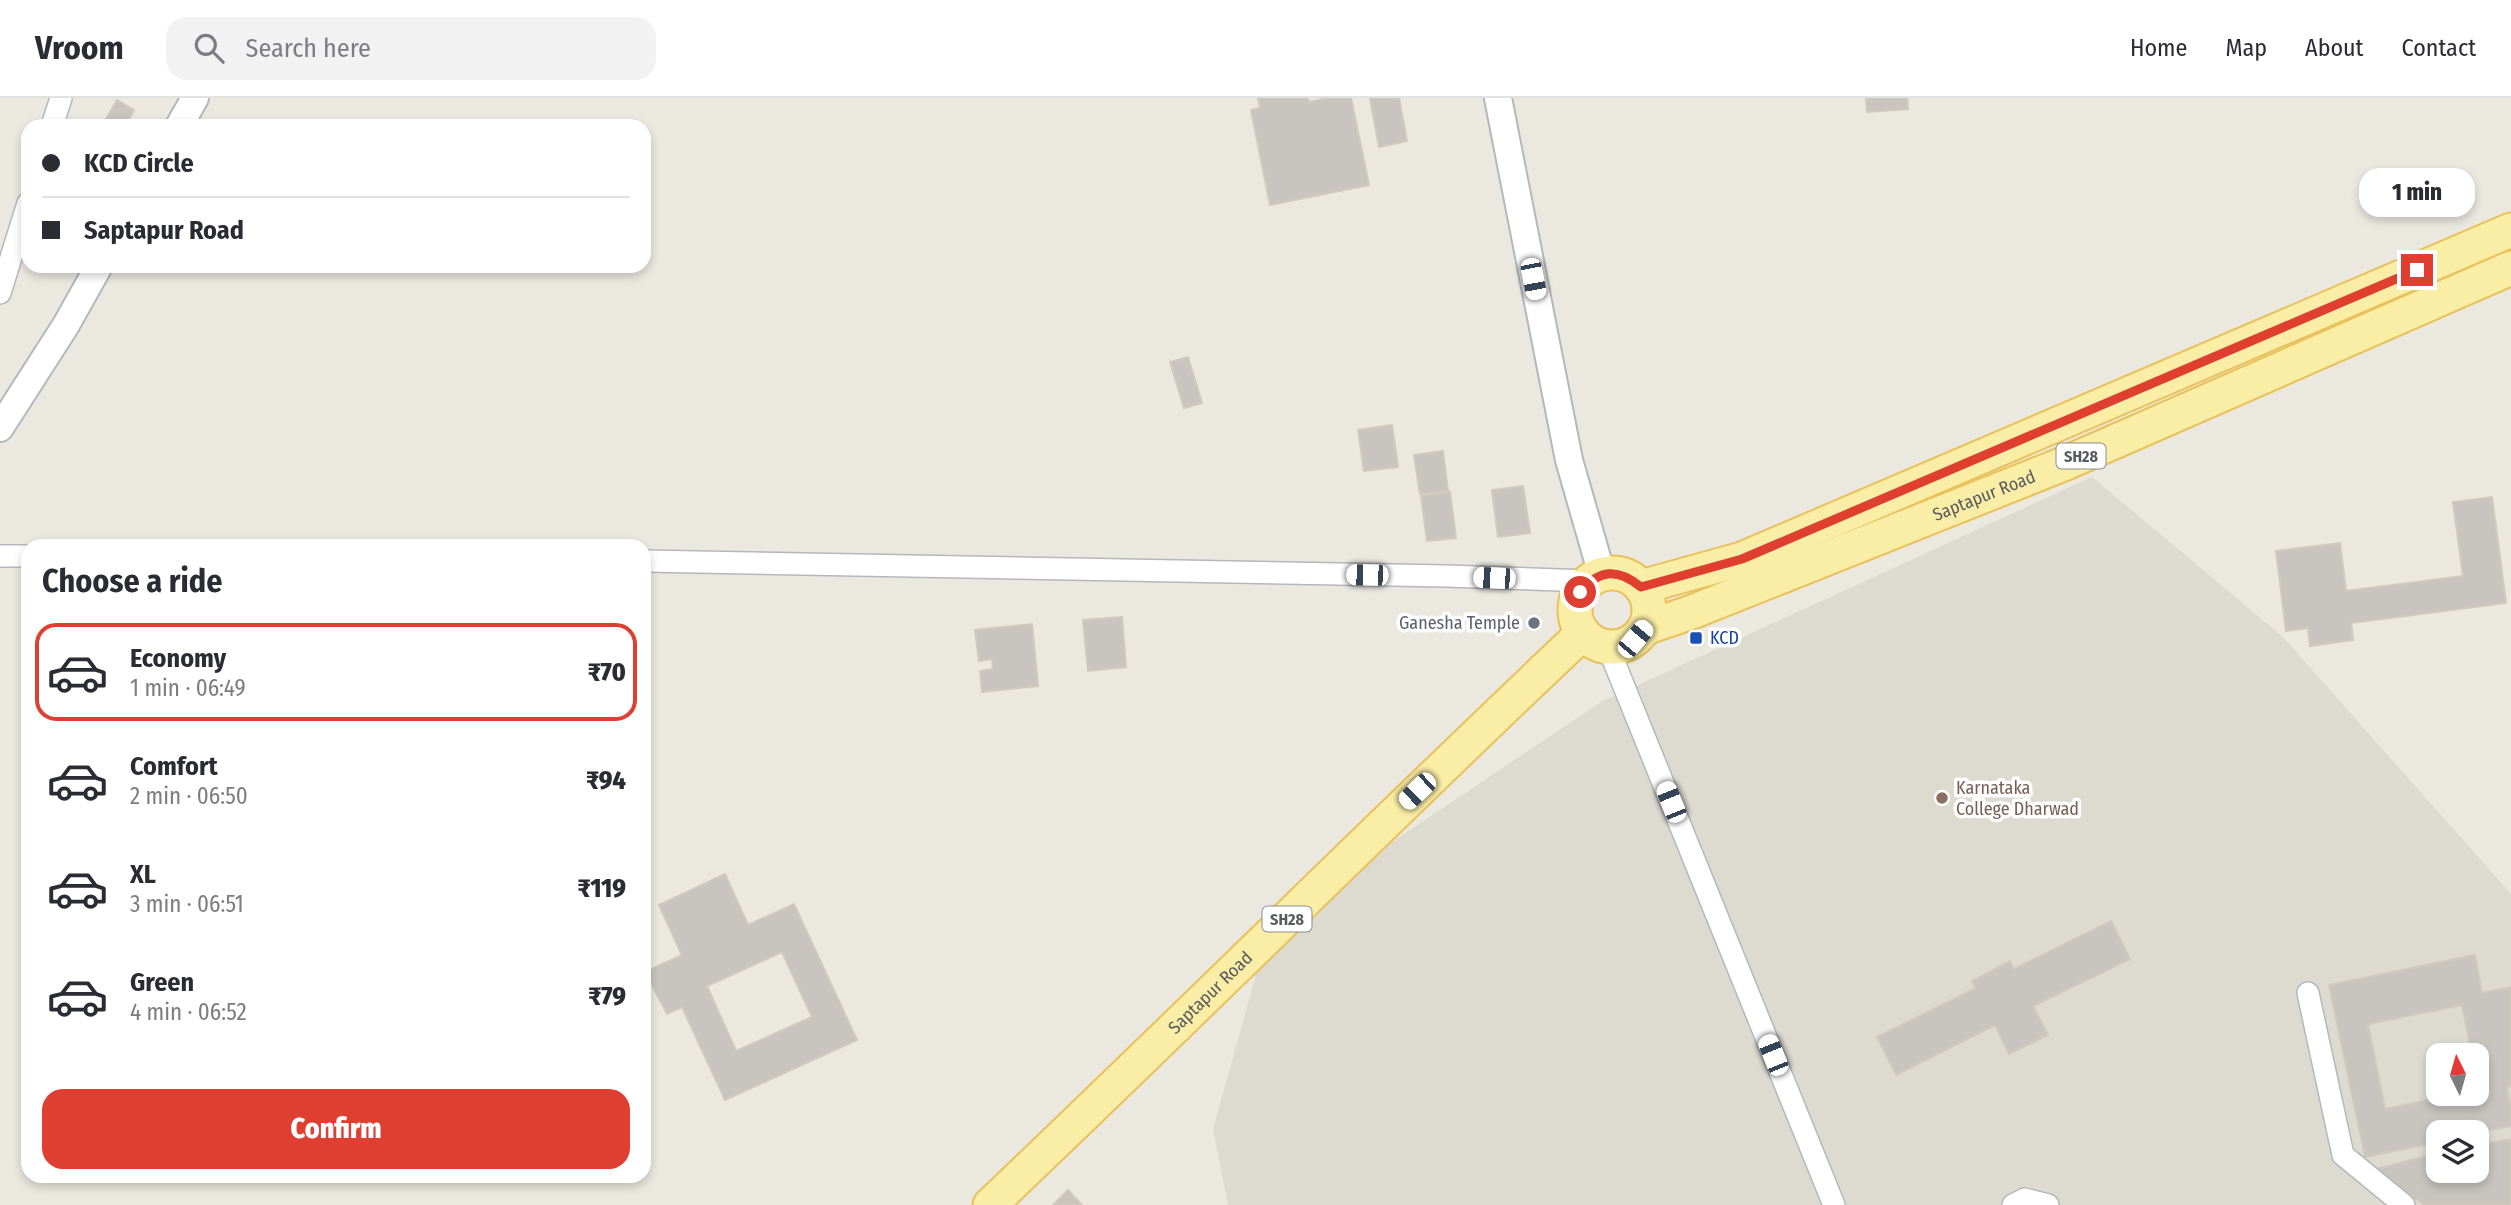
<!DOCTYPE html>
<meta charset="utf-8">
<style>
body{margin:0;font-family:"Fira Sans Condensed",sans-serif;background:#f2f2f3;color:#2b2b33;height:100vh;display:flex;flex-direction:column;font-size:26px;white-space:nowrap}
*{box-sizing:border-box;margin:0}
p{font-size:23px;color:#7c7c81}
.icon{flex:none;width:38px;height:38px;fill:none;stroke:currentColor;stroke-width:2;stroke-linecap:round;stroke-linejoin:round}
.map{position:relative;flex:1;overflow:hidden}
.drawer{position:absolute;left:21px;top:441px;width:630px;height:644px;display:flex;flex-direction:column;background:#fff;border-radius:21px;box-shadow:0 4px 10px #0003}
.drawer>*{flex:none}
.banner{position:absolute;left:21px;top:21px;width:630px;height:154px;border-radius:21px;box-shadow:0 4px 10px #0003;display:grid;align-content:center;height:154px;padding:0 21px;background:#fff}
.needle{width:46px;rotate:355deg}
.buttons{position:absolute;left:2426px;top:945px;display:grid;gap:14px}
.buttons a{display:grid;place-items:center;width:63px;height:63px;border-radius:14px;background:#fff;box-shadow:0 4px 10px #0003;font-size:35px}
.end{position:absolute;width:32px;height:32px;margin:-16px;border:9px solid #df3f31;background:#fff;box-shadow:0 0 0 4px #fff}
.from{border-radius:50%}
.bubble{position:absolute;height:49px;border-radius:21px;background:#fff;box-shadow:0 4px 10px #0003;font-size:23px;font-weight:800;line-height:49px;text-align:center}
.car{position:absolute;width:21px;height:42px;margin:-21px -10px;border-radius:9px;box-shadow:0 0 5px 2px #0007;background:linear-gradient(#fff 24%,#345 0 40%,#fff 0 76%,#345 0 86%,#fff 0)}
.banner b{display:flex;align-items:center;gap:24px;height:66px;font-size:26px}
.banner b+b{border-top:2px solid #e1e1e2}
.banner i{width:18px;height:18px;background:#2b2b33}
ul{padding:0;list-style:none}
li{display:flex;align-items:center;gap:21px;height:98px;margin:0 14px 10px;padding:0 7px;border:4px solid transparent;border-radius:21px}
li div{flex:1}
li b{display:block;font-size:26px}
li em{font-style:normal;font-weight:800}
li.current{border-color:#df3f31}
li>.icon{width:63px;height:63px;stroke-width:1.5}
h2{padding:0 21px;font-size:32px;line-height:84px}
.primary-button{display:flex;gap:14px;margin-top:auto;padding:14px 21px}
.primary-button a{flex:1;height:80px;border-radius:21px;background:#df3f31;color:#fff;font-size:28px;font-weight:800;line-height:80px;text-align:center}
header{display:flex;align-items:center;gap:42px;box-sizing:border-box;height:98px;padding:0 35px;background:#fff;border-bottom:2px solid #e1e1e2}
header strong{font-size:33px}
nav{display:flex;gap:38px;margin-inline-start:auto;font-size:24px}
.search{width:490px;height:63px;background:#f2f2f3;display:flex;align-items:center;gap:18px;box-sizing:border-box;padding:0 24px;border-radius:21px;color:#7c7c81;font-size:26px}
.map>svg:first-child{display:block}
</style>
<header>
<strong>Vroom</strong>
<div class="search"><svg class="icon" aria-label="search" viewBox="0 0 24 24"><circle cx="10" cy="10" r="6"/><path d="M15 15l6 6"/></svg>Search here</div>
<nav><a>Home</a><a>Map</a><a>About</a><a>Contact</a></nav>
</header>
<div class="map">
<svg width="2511" height="1107" viewBox="0 0 2511 1107">
<rect width="100%" height="100%" fill="#ebe8df"/>
<path fill="#dddad0" fill-rule="evenodd" d="M2092 379 2283 539 2511 796V1107H1228L1213 1031 1270 826 1601 604ZM2438 957H2476V996H2438ZM2438 1034H2476V1073H2438Z"/>
<g fill="#c8c5bf" stroke="#cfcabe" stroke-width="2" fill-rule="evenodd">
<path d="M1258 0H1308L1309 4 1327 0H1351L1369 87 1270 107 1251 12 1260 10Z"/>
<path d="M1370 0H1399L1407 43 1379 49Z"/>
<path d="M1866 0H1907L1908 11 1867 14Z"/>
<path d="M117 2 134 12 125 28H102Z"/>
<path d="M1188 259 1202 305 1184 310 1170 264Z"/>
<path d="M1392 327 1398 369 1364 373 1358 332Z"/>
<path d="M1443 353 1448 393 1420 396 1414 357Z"/>
<path d="M1523 388 1530 435 1498 439 1492 392Z"/>
<path d="M1450 394 1456 440 1427 443 1421 398Z"/>
<path d="M2492 399 2506 505 2351 525 2353 542 2310 548 2308 530 2286 533 2276 453 2340 445 2346 493 2463 478 2453 404Z"/>
<path d="M1122 519 1126 569 1088 573 1083 522Z"/>
<path d="M1032 526 1038 588 982 594 980 573 993 571 992 561 979 563 975 532Z"/>
<path d="M725 776 748 827 794 806 857 942 725 1002 682 909 667 916 645 874 682 857 659 807ZM782 854 812 919 736 953 707 888Z"/>
<path d="M2111 823 2130 861 2033 908 2048 937 2009 956 1995 927 1896 977 1877 939 1976 890 1972 883 2010 863 2014 871Z"/>
<path d="M2475 857 2482 895 2511 889V988L2507 989 2511 1010V1028L2476 1035 2438 1034V1044L2365 1059 2329 887ZM2462 907 2472 957H2476L2479 991 2476 992V996H2457L2385 1011 2368 926Z"/>
<path d="M2511 1041V1107H2424L2376 1071 2438 1055V1073H2476V1048Z"/>
<path d="M1068 1092 1082 1107H1053Z"/>
</g>
<g fill="none" stroke-linecap="round" stroke-linejoin="round">
<defs>
<g id="minor">
<path d="M52 28 61 0"/>
<path d="M0 195 28 105"/>
<path d="M0 458H28"/>
<path d="M644 463 1447 478 1589 483"/>
<path d="M1608 549 1834 1107"/>
<path d="M2308 895 2343 1057 2404 1107"/>
<path d="M2013 1107 2025 1101 2048 1107"/>
</g>
<g id="tertiary">
<path d="M1498 0 1569 362 1602 477"/>
<path d="M179 28 195 0"/>
<path d="M0 330 66 227 99 168"/>
</g>
<g id="primary">
<circle cx="1612" cy="512" r="37"/>
<path d="M1641 489 1742 461 2511 132"/>
<path id="s1" d="M1645 530 1692 514 2066 365 2511 170"/>
<path id="s2" d="M990 1107C1189 918 1383 724 1583 535"/>
</g>
</defs>
<use href="#minor" stroke="#b5b7bc" stroke-width="24"/>
<use href="#tertiary" stroke="#b5b7bc" stroke-width="30"/>
<use href="#primary" stroke="#e9c15a" stroke-width="37"/>
<use href="#minor" stroke="#fff" stroke-width="21"/>
<use href="#tertiary" stroke="#fff" stroke-width="26"/>
<use href="#primary" stroke="#faeda5" stroke-width="33"/>
</g>
<g fill="none" stroke-linecap="round" stroke-linejoin="round">
<path stroke="#df3f31" stroke-width="9" d="M1580 494C1599 471 1618 470 1641 489L1742 461 2417 172"/>
</g>
<circle fill="#6b7280" stroke="#fff" stroke-width="2.5" cx="1534" cy="525" r="7"/>
<rect fill="#1a4fb4" stroke="#fff" stroke-width="2.5" x="1689" y="533" width="14" height="14" rx="3.5"/>
<circle fill="#8d6e63" stroke="#fff" stroke-width="2.5" cx="1942" cy="700" r="7"/>
<g text-anchor="middle" stroke-width="7" stroke-linejoin="round" paint-order="stroke">
<g fill="#fff" stroke="#8a8d90" stroke-width="2">
<rect x="2056.5" y="345.5" width="49" height="25" rx="5"/>
<rect x="1262.5" y="808.5" width="49" height="25" rx="5"/>
</g>
<g font-size="16" font-weight="bold" fill="#585c60">
<text x="2081" y="364">SH28</text>
<text x="1287" y="827">SH28</text>
</g>
<g font-size="18" fill="#585c60" stroke="#fff">
<text dy="6" stroke="none"><textPath href="#s1" startOffset="364">Saptapur Road</textPath></text>
<text dy="6" stroke="none"><textPath href="#s2" startOffset="306">Saptapur Road</textPath></text>
</g>
<g font-size="18" fill="#5b616d" stroke="#fff" text-anchor="end">
<text x="1520" y="531">Ganesha Temple</text>
</g>
<g font-size="18" fill="#164399" stroke="#fff" text-anchor="start">
<text x="1710" y="546">KCD</text>
</g>
<g font-size="18" fill="#785e54" stroke="#fff" text-anchor="start">
<text x="1956" y="696">Karnataka<tspan x="1956" dy="21">College Dharwad</tspan></text>
</g>
</g>
</svg>
<div class="buttons">
<a><svg class="needle" viewBox="-14 -14 28 28"><path d="M0-13l5 13h-10z" fill="#e53935"/><path d="M0 13l5-13h-10z" fill="#7c7c81"/></svg></a>
<a><svg class="icon" aria-label="layers" viewBox="0 0 24 24"><path d="M12 4l9 5-9 5-9-5zM3 14l9 5 9-5"/></svg></a>
</div>
<i class="end from" style="left:1580px;top:494px"></i>
<i class="end" style="left:2417px;top:172px"></i>
<div class="bubble" style="left:2359px;top:70px;width:116px">1 min</div>
<i class="car" style="left:1533px;top:181px;rotate:169deg"></i>
<i class="car" style="left:1367px;top:477px;rotate:271deg"></i>
<i class="car" style="left:1494px;top:480px;rotate:272deg"></i>
<i class="car" style="left:1635px;top:541px;rotate:40deg"></i>
<i class="car" style="left:1417px;top:693px;rotate:226deg"></i>
<i class="car" style="left:1671px;top:704px;rotate:338deg"></i>
<i class="car" style="left:1773px;top:957px;rotate:338deg"></i>
<div class="banner">
<b><i class="from"></i>KCD Circle</b>
<b><i></i>Saptapur Road</b>
</div>
<section class="drawer">
<h2>Choose a ride</h2>
<ul>
<li class="current"><svg class="icon" aria-label="car" viewBox="0 0 24 24"><path d="M5 17H2v-5l4-1 3-4h7l3 4 3 1v5h-3M9 17h6M6 11h13"/><circle cx="7" cy="17" r="2"/><circle cx="17" cy="17" r="2"/></svg><div><b>Economy</b><p>1 min · 06:49</p></div><em>₹70</em></li>
<li><svg class="icon" aria-label="car" viewBox="0 0 24 24"><path d="M5 17H2v-5l4-1 3-4h7l3 4 3 1v5h-3M9 17h6M6 11h13"/><circle cx="7" cy="17" r="2"/><circle cx="17" cy="17" r="2"/></svg><div><b>Comfort</b><p>2 min · 06:50</p></div><em>₹94</em></li>
<li><svg class="icon" aria-label="car" viewBox="0 0 24 24"><path d="M5 17H2v-5l4-1 3-4h7l3 4 3 1v5h-3M9 17h6M6 11h13"/><circle cx="7" cy="17" r="2"/><circle cx="17" cy="17" r="2"/></svg><div><b>XL</b><p>3 min · 06:51</p></div><em>₹119</em></li>
<li><svg class="icon" aria-label="car" viewBox="0 0 24 24"><path d="M5 17H2v-5l4-1 3-4h7l3 4 3 1v5h-3M9 17h6M6 11h13"/><circle cx="7" cy="17" r="2"/><circle cx="17" cy="17" r="2"/></svg><div><b>Green</b><p>4 min · 06:52</p></div><em>₹79</em></li>
</ul>
<div class="primary-button"><a>Confirm</a></div>
</section>
</div>
